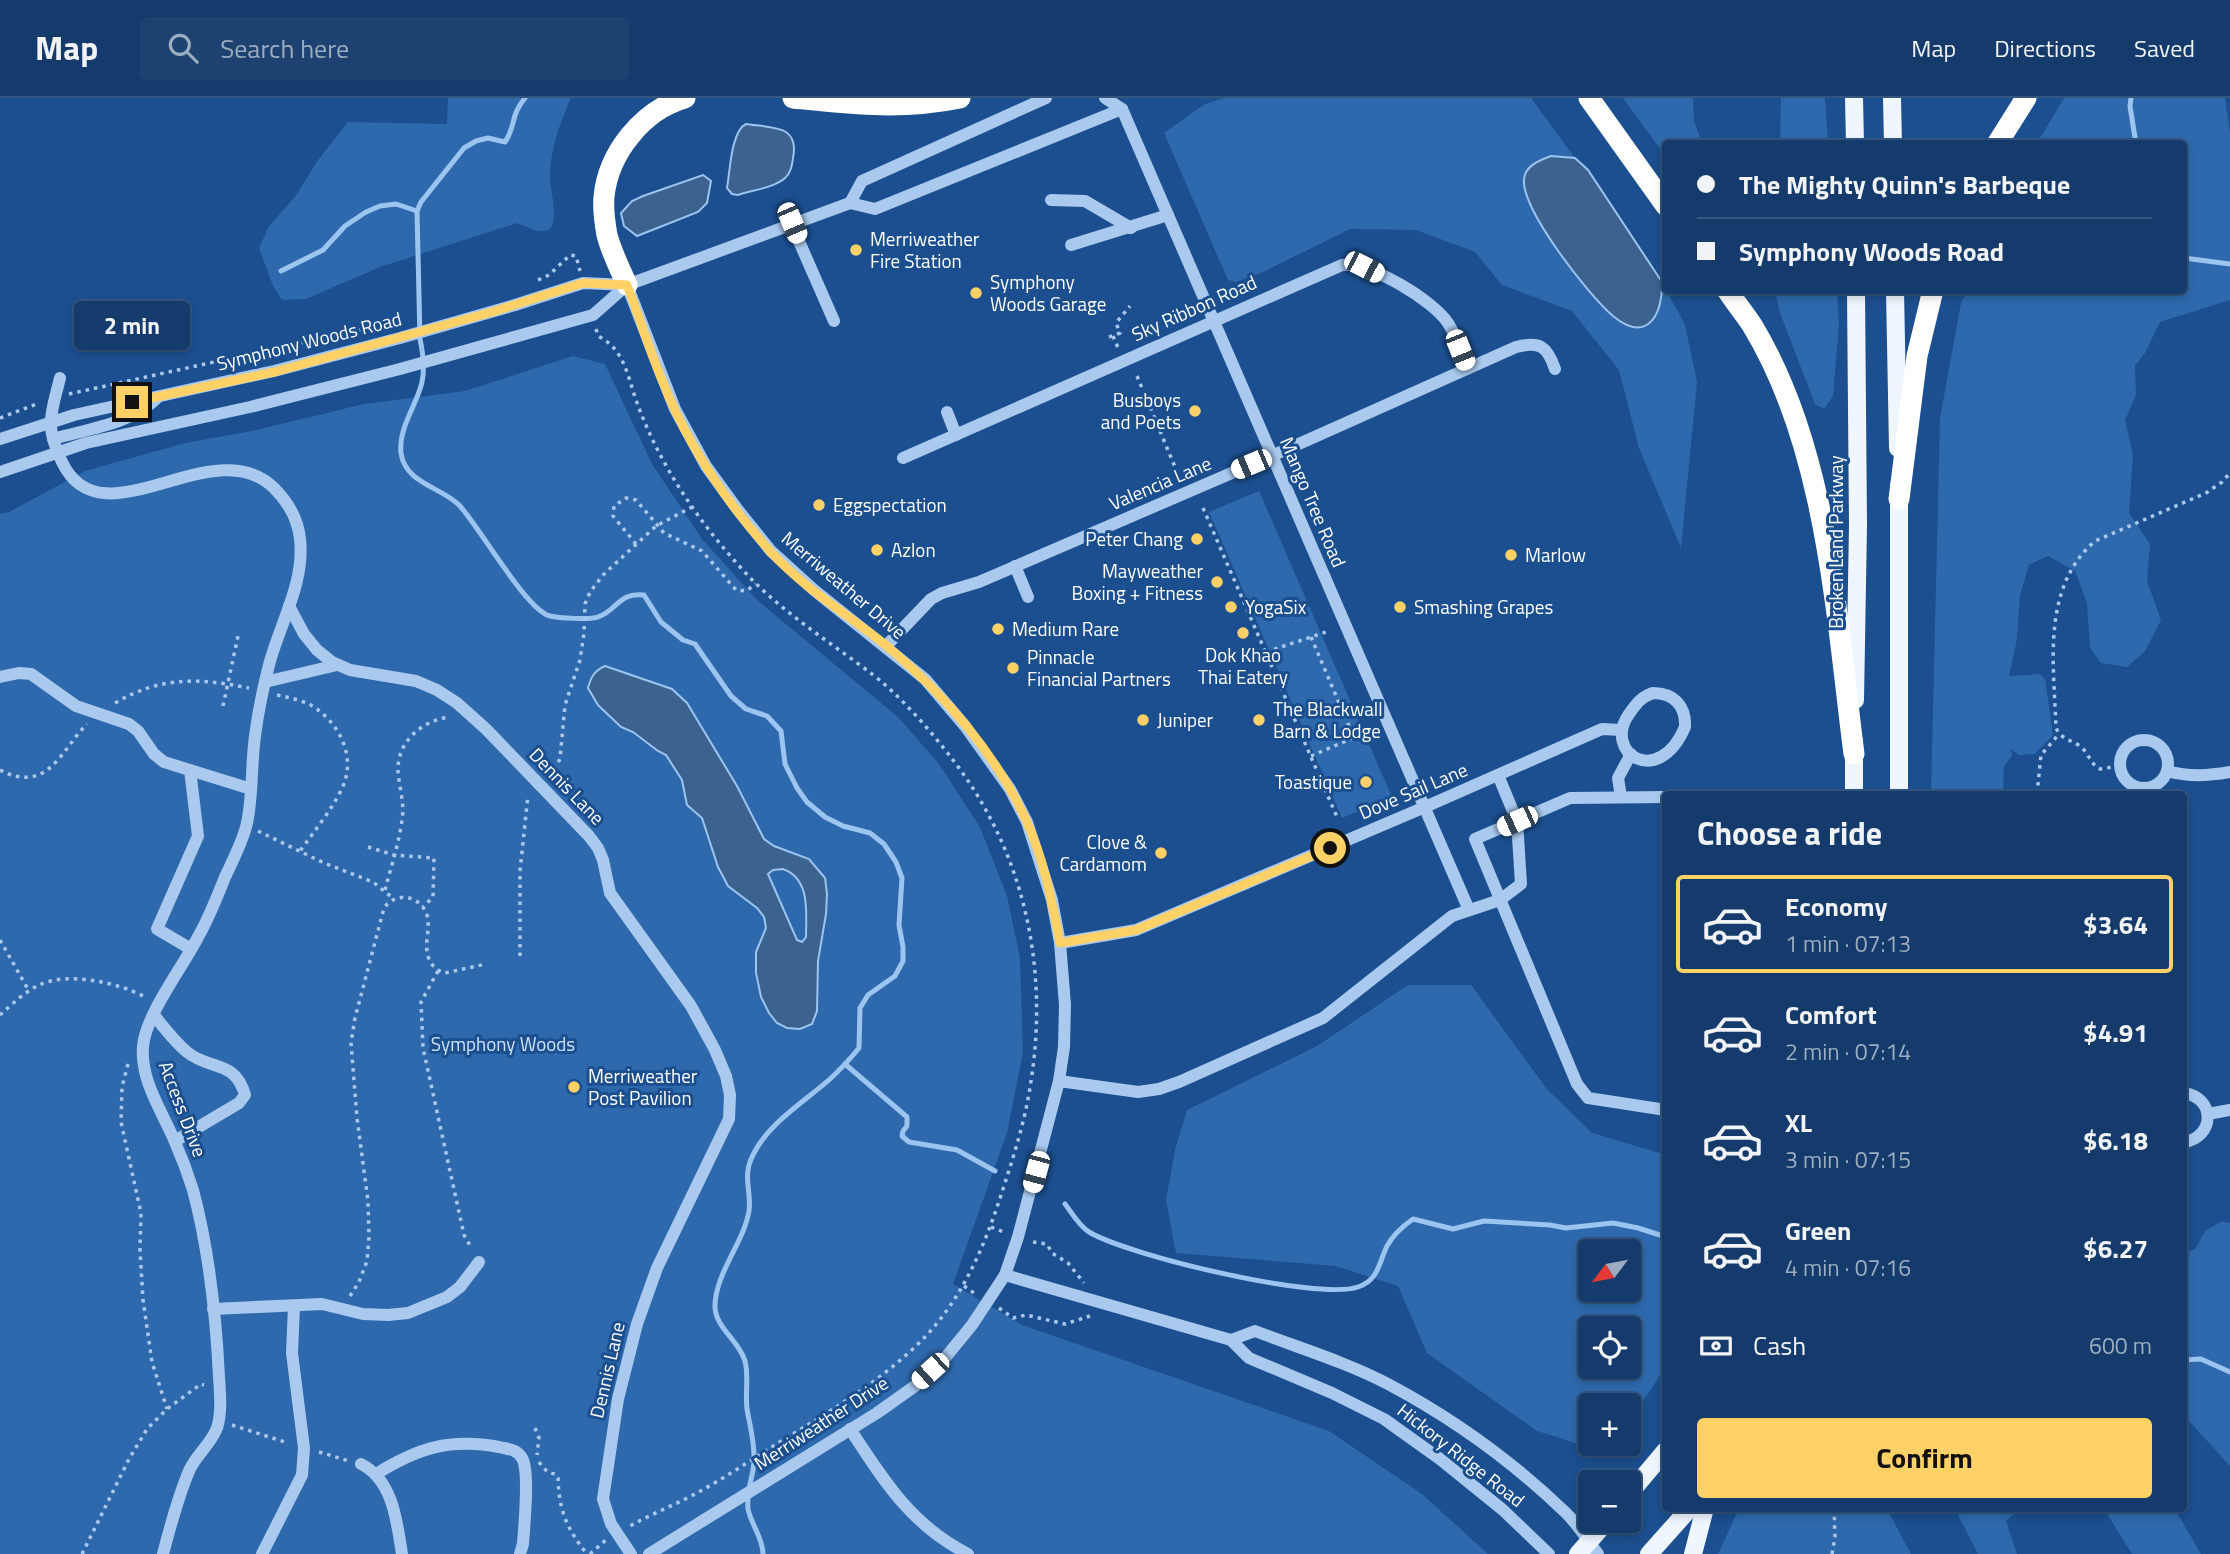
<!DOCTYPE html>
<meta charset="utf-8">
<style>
body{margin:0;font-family:"Titillium Web",sans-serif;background:#1d4271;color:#f1f3f6;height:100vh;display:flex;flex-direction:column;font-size:26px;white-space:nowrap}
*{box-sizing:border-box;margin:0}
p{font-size:23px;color:#9dadc1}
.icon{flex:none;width:38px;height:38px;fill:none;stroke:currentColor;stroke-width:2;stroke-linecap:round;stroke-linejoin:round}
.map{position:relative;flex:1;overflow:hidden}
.drawer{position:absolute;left:1662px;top:693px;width:525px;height:721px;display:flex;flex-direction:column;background:#143b6b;border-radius:7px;box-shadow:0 4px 10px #0003,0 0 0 2px #33557e}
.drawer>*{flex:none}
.banner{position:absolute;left:1662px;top:42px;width:525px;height:154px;border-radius:7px;box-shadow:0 4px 10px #0003,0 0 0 2px #33557e;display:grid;align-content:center;height:154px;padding:0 35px;background:#143b6b}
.needle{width:46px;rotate:238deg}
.controls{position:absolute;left:1578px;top:1141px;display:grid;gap:14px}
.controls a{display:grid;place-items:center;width:63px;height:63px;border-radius:7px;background:#143b6b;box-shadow:0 4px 10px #0003,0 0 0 2px #33557e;font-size:35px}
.end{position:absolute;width:32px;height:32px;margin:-16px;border:9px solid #ffd166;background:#111;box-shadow:0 0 0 4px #111}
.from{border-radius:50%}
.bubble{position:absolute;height:49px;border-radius:7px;background:#143b6b;box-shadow:0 4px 10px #0003,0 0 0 2px #33557e;font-size:23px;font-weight:700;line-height:49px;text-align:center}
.car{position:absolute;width:21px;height:42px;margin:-21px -10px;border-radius:9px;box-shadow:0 0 5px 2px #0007;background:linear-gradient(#fff 24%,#345 0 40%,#fff 0 76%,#345 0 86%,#fff 0)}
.banner b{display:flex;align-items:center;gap:24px;height:66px;font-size:26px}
.banner b+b{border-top:2px solid #33557e}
.banner i{width:18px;height:18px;background:#f1f3f6}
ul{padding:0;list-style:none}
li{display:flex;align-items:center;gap:21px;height:98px;margin:0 14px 10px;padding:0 21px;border:4px solid transparent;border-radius:7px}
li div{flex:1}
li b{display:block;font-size:26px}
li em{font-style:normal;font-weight:700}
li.selected{border-color:#ffd166}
li>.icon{width:63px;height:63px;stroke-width:1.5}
h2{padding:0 35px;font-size:32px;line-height:84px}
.pay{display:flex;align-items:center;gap:18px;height:77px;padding:0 35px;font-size:26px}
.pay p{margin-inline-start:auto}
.primary-button{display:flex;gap:14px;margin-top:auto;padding:14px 35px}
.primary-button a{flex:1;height:80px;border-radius:7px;background:#ffd166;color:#111;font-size:28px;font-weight:700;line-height:80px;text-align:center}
header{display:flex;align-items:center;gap:42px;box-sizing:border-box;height:98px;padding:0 35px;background:#143b6b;border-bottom:2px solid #33557e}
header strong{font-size:33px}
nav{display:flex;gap:38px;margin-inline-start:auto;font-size:24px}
.search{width:490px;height:63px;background:#1d4271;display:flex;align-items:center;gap:18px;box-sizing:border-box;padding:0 24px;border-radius:7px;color:#9dadc1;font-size:26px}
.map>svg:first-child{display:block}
</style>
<header>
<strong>Map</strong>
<div class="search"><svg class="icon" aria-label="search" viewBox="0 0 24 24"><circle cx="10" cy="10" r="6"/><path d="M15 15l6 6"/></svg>Search here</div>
<nav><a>Map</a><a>Directions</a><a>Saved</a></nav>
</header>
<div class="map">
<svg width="2230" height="1456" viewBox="0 0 2230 1456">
<rect width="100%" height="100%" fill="#1b4f8f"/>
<g fill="#2e69ad" fill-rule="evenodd">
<path d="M448 0H571C560 25 550 51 550 79 550 92 560 125 548 132 539 136 526 128 517 125L380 169 306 201 282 202 273 188 259 150 269 128 295 99 318 62 348 24 447 26Z"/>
<path d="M1224 0H1531L1575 60 1562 58 1545 135C1559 152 1629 261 1653 220 1660 206 1662 199 1662 184L1685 227 1697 284 1681 450 1639 350 1619 272 1572 213 1502 187 1475 154 1416 132 1350 131 1263 174 1236 184 1228 182 1164 35 1205 6Z"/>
<path d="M1623 0H1693L1694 23 1702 45 1666 46V59Z"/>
<path d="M1781 0H1825L1828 45H1780Z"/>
<path d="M2064 0H2225L2230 36V202L2160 224 2145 255 2135 268 2136 297 2125 322 2133 357 2129 415 2150 446 2147 483 2161 522 2145 553 2127 569 2101 565 2090 550 2087 505 2075 473 2048 458 2029 467 2020 497 2017 541 2009 578 2040 576 2045 581 2053 637 2035 656 2019 657 2011 651 2012 658 2004 668 2003 696H1931L1940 320 1961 205 1967 193 2184 192V46L2037 45Z"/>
<path d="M1775 193H1837L1839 226 1833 298 1824 311 1815 306 1780 215Z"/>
<path d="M573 258 605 266 652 366 702 441 757 502 898 619 939 666 980 729 1007 798 1020 860 1023 954 1007 1035 953 1186 1022 1227 1329 1333 1422 1396 1488 1456H0V416L9 414 85 373 185 345 252 333 364 306 465 293Z"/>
<path d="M1259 393 1392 699 1342 720 1209 414Z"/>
<path d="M1408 887H1471L1546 990 1592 1035 1666 1057V1268L1629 1324V1307H1591V1346H1614L1608 1355 1537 1333 1427 1255 1398 1188 1336 1168 1176 1155 1166 1102 1175 1052 1187 1012 1317 948ZM1591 1153H1629V1192H1591ZM1591 1230H1629V1269H1591Z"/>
<path d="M2222 1123 2230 1125V1368L2189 1323 2184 1325V1157L2196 1150 2205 1133Z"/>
<path d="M1741 1410 1887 1411 1911 1456H1718L1735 1419Z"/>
<path d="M1955 1411H2019L2006 1423 2017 1456H1978Z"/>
<path d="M2104 1411H2175L2201 1456H2132Z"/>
</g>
<g fill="#3c6290" stroke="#9cc4f0" stroke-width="2" fill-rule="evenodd">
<path d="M746 26C771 30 800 26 793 60 792 67 791 75 785 80 774 90 752 92 738 97L732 96 727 90C730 74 731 33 746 26Z"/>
<path d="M1551 58 1575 60 1588 72 1662 184C1663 217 1647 246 1613 218 1589 198 1521 111 1524 81 1525 68 1540 62 1551 58Z"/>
<path d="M703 77 711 83 707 105 698 114 637 138 624 128 621 115 632 103 643 98Z"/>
<path d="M605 568 672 591 687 605 737 688 764 741 774 748 809 761 825 780 827 796 826 816 818 863 817 913 812 926 800 931 787 930 777 925 769 915 761 899 756 875V854L766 830 764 819 757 810 728 788 718 769 702 720 687 707 682 682 666 657 658 653 633 634 621 629 598 607 588 590C591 579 594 573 605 568ZM783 771C811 781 806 815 806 839L802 844 797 842 768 776 773 772Z"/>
</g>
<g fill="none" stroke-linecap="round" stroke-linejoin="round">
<g stroke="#9cc4f0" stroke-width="5">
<path d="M525 0C510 18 516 28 505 44L488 40 476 43 464 50 421 104 417 113 420 241C423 255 425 270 422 284 417 307 398 330 401 355 405 385 441 389 459 407 479 428 526 512 550 518 558 520 591 522 598 519 618 512 618 494 644 497L661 524 683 542 695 546 731 598 746 611 767 618 781 633 785 666 797 690 807 704 825 719 843 728 870 735 884 746 896 764 902 780 899 827 903 849V863L895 878 868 897 860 910 859 950C850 961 840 972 830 981 804 1004 770 1024 754 1055 741 1078 752 1093 749 1113 744 1144 715 1176 715 1208 715 1230 739 1242 745 1263 749 1278 745 1295 747 1311 750 1329 755 1345 754 1364 753 1380 746 1393 748 1411 751 1426 763 1440 763 1456"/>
<path d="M2131 0 2130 8 2136 46"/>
<path d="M2184 160 2230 166"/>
<path d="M281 173 323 152 345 128 366 114 380 108 396 106 417 113"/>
<path d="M845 966 907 1019V1028L903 1033 902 1038 909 1044 957 1052 995 1073"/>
<path d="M1065 1106C1072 1115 1079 1128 1089 1134 1127 1157 1317 1203 1358 1189 1379 1182 1379 1164 1387 1148 1393 1137 1403 1128 1413 1121L1453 1131 1484 1123 1550 1127 1566 1130 1613 1125 1638 1130 1666 1139"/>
<path d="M2184 1262 2201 1261 2230 1274"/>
</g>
<g stroke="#a9c9ee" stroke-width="3.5" stroke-dasharray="3.5 5" stroke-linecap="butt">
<path d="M538 182 549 177 570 157 576 158 580 173"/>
<path d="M596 231 598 238C624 251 627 276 636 302 658 364 697 422 742 471 779 512 824 540 868 573 897 594 931 633 953 662 1024 754 1049 869 1031 983 1026 1019 1015 1054 1004 1088 985 1148 962 1204 916 1248 876 1286 829 1314 783 1342 757 1358 731 1376 704 1391 680 1405 653 1415 628 1429"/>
<path d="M1113 238 1119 252"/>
<path d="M1109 239 1120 235 1116 225 1130 208"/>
<path d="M1137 278 1180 381"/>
<path d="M69 296 400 223"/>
<path d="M0 320 39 305"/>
<path d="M1203 410 1337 719"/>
<path d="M636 446 613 418 614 408 626 400 636 402 664 435 702 453 736 492 746 493 756 486"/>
<path d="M1311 539 1354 640"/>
<path d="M1266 554 1326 534"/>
<path d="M277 597C288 599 299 602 309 606 334 620 353 649 346 679 342 699 313 735 300 753"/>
<path d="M115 605C161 578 199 580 249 590"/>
<path d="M223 608 238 538"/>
<path d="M1311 658 1369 633"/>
<path d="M2119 668 2100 671C2090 666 2089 655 2080 648 2071 642 2061 641 2056 630 2054 566 2041 490 2095 443L2206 395 2222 384 2230 375"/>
<path d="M0 672C48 697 61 652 87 626"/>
<path d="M550 679 560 661 565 607 580 562 584 535 585 506 590 494 603 477 656 428 692 409"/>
<path d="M2037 696 2041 657 2059 636"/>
<path d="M258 733 324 765 373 784 394 801"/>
<path d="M368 749 394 757 434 760 433 799 423 809"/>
<path d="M385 792C391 769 399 745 402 722 405 706 399 689 398 673 397 643 423 622 450 619"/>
<path d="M0 842 29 893"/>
<path d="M520 858V773L528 697"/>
<path d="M438 873 421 904 423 950 464 1137 472 1151"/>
<path d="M0 917C12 906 25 894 39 887 68 873 119 885 145 899"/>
<path d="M128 966 122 989 121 1024 141 1115 140 1152 143 1202 152 1264 167 1311"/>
<path d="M991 1129 1006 1135"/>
<path d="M1033 1144 1047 1146 1052 1155 1068 1165 1084 1185"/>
<path d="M964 1188 977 1197"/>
<path d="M350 1198 359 1184 367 1163 369 1139 368 1103 357 1020 351 945 355 920 384 810C396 793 420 797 427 817 431 831 423 847 429 861 432 868 437 873 445 875L486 866"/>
<path d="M999 1210 1013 1220 1026 1217 1065 1226 1090 1218"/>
<path d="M232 1327 288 1345"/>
<path d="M535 1330 539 1340 537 1357"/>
<path d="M319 1354 349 1363"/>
<path d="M539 1364C544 1371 547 1375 556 1376L558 1380C559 1413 567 1431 587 1456"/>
<path d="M82 1456 129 1361 147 1331 167 1311 201 1286 204 1287"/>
<path d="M590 1456 607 1441"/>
<path d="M1832 1456 1835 1439 1834 1410"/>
</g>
<g stroke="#a9c9ee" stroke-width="12">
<path d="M1105 0 1122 11"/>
<path d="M1122 11 1469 812"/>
<path d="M1051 102 1085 103 1131 130"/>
<path d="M850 105 862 83 1046 0"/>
<path d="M791 125 834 223"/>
<path d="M1071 147 1168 117"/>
<path d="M627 187 675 311 706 368 738 412 771 453 814 492 925 581 965 628 1010 691 1027 724 1052 802 1060 845 1065 907 1064 949 1059 983 1018 1139 1005 1177 972 1227 945 1260 915 1288 877 1315 649 1456"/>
<path d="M60 280C51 317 44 327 62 364 102 448 213 330 274 390 287 403 298 421 300 441 305 485 280 525 269 567 263 590 258 615 255 638 251 667 253 697 247 725 243 743 233 762 225 779 217 799 209 820 198 839 183 869 145 917 143 949 140 982 163 1015 175 1044 182 1060 188 1076 193 1092 209 1152 216 1218 219 1279 220 1295 222 1315 217 1330 211 1346 196 1357 189 1373 178 1399 170 1429 163 1456"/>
<path d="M947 314 956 337"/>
<path d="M0 341 74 317 274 273 400 240 515 207 583 185 627 187"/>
<path d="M53 341C87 331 132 326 158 299"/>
<path d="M903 360 1342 167C1369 163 1434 203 1448 225 1457 239 1461 256 1467 270"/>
<path d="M0 374 86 345 250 309 400 271 593 217 627 187 850 105 875 111 1122 11"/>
<path d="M1015 468 1028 499"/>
<path d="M289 508 304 536 317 552 332 564 350 572 416 583 437 592 457 605 486 631 589 738 598 750 603 762 610 795 691 908 715 952 726 978 730 997 729 1021 657 1170 637 1226 618 1301 603 1401 611 1426 631 1456"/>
<path d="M886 548 931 501 942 495 979 484 1292 349 1516 249C1540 243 1547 248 1555 271"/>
<path d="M0 579 19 575 31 576 76 608 129 626 138 633 154 656 164 664 251 691"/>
<path d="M265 584 337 567"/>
<path d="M1653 595C1674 595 1686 608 1685 629 1658 692 1602 654 1629 616 1636 606 1641 599 1653 595Z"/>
<circle cx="2144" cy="666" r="24"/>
<path d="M190 672 198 738 157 831 191 851"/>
<path d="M2167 673C2189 679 2208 678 2230 674"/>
<path d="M1621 699 1618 680 1631 656"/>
<path d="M1666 699 1570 700 1475 741 1577 986 1588 1000 1666 1012"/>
<path d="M1060 845 1136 832 1425 709 1602 631 1621 632"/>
<path d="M154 917C164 930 174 943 187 954 210 973 235 961 245 997L239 1005 175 1043"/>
<path d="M1059 983 1138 994 1159 991 1179 984 1323 920 1452 818 1500 802 1521 786 1517 723 1498 677"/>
<path d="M2184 995C2216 1000 2215 1039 2184 1044"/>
<path d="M2208 1016 2230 1012"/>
<path d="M1005 1177 1231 1242 1249 1260 1332 1295 1384 1321 1440 1361 1503 1412 1549 1456"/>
<path d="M213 1211 322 1206 363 1216 388 1217 408 1215 447 1199 460 1189 479 1164"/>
<path d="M1231 1242 1255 1233C1299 1250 1346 1264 1388 1286 1452 1320 1513 1364 1565 1414 1578 1426 1587 1442 1598 1456"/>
<path d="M850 1331C884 1383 911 1427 968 1456"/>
<path d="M361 1366C393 1382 397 1424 402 1456"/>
<path d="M376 1376C418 1350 449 1340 499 1349 507 1351 517 1351 522 1360 530 1373 524 1429 523 1446L520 1456"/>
<path d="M262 1456 302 1377 304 1350 292 1255 294 1208"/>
</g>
<g stroke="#f0f6ff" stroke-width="18">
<path d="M1854 0 1855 46"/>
<path d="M1892 0 1893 46"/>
<path d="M1895 192 1898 350"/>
<path d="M1899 388V696"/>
<path d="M1855 602 1858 427 1856 192"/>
<path d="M1854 696V644"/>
<path d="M1629 1396 1666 1352"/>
<path d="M1578 1456 1607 1423"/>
<path d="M1649 1456 1690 1410"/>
<path d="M1693 1456 1705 1410"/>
</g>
<g stroke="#fff" stroke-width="21">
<path d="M793 0C852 6 901 12 960 0"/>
<path d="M1589 0 1666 108"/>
<path d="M1997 46 2026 0"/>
<path d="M627 187C620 171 611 153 607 137 605 126 603 110 604 99 608 55 643 12 685 0"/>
<path d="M1727 192C1735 204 1744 215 1752 227 1827 350 1836 516 1854 656"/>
<path d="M1899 401 1917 258 1933 192"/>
</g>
</g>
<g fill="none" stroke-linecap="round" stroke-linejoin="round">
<path stroke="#ffd166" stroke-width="9" d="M132 304 274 274 492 214 583 185 627 187C639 218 649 251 662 282 686 344 725 402 769 452 803 490 849 517 888 549 944 596 996 656 1026 722 1044 761 1052 804 1060 845L1136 832 1330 750"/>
</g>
<g fill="#ffd166" stroke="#1b4f8f" stroke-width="2.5">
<circle cx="856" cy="152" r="7"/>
<circle cx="976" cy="195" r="7"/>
<circle cx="1195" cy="313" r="7"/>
<circle cx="819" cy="407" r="7"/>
<circle cx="1197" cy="441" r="7"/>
<circle cx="877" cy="452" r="7"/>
<circle cx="1511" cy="457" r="7"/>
<circle cx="1217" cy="484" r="7"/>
<circle cx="1231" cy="509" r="7"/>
<circle cx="1400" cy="509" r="7"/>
<circle cx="998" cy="531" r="7"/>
<circle cx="1243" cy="535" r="7"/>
<circle cx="1013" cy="570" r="7"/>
<circle cx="1143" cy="622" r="7"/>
<circle cx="1259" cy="622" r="7"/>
<circle cx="1366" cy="684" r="7"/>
<circle cx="1161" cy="755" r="7"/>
<circle cx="574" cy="989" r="7"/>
</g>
<g text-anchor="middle" stroke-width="6" stroke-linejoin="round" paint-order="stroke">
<g font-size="19" fill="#fff" stroke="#1b4f8f" text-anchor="start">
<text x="870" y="148">Merriweather<tspan x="870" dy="22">Fire Station</tspan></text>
<text x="990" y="191">Symphony<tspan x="990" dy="22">Woods Garage</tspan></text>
<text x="1181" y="309" text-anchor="end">Busboys<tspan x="1181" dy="22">and Poets</tspan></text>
<text x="833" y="414">Eggspectation</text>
<text x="1183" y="448" text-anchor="end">Peter Chang</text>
<text x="891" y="459">Azlon</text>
<text x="1525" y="464">Marlow</text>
<text x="1203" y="480" text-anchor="end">Mayweather<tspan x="1203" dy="22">Boxing + Fitness</tspan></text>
<text x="1245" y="516">YogaSix</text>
<text x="1414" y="516">Smashing Grapes</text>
<text x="1012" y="538">Medium Rare</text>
<text x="1243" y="564" text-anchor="middle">Dok Khao<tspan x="1243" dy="22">Thai Eatery</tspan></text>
<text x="1027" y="566">Pinnacle<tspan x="1027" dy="22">Financial Partners</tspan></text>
<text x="1273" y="618">The Blackwall<tspan x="1273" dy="22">Barn &amp; Lodge</tspan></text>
<text x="1157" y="629">Juniper</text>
<text x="1352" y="691" text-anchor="end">Toastique</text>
<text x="1147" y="751" text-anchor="end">Clove &amp;<tspan x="1147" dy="22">Cardamom</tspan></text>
<text x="588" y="985">Merriweather<tspan x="588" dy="22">Post Pavilion</tspan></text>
</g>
<g font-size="19" fill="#fff" stroke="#1b4f8f">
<text transform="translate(1194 210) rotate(-24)" y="7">Sky Ribbon Road</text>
<text transform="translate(309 243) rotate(-14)" y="7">Symphony Woods Road</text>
<text transform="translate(1160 385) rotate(-23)" y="7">Valencia Lane</text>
<text transform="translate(1313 404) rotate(67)" y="7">Mango Tree Road</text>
<text transform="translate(1836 444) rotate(-90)" y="7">Broken Land Parkway</text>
<text transform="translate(844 487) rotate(40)" y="7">Merriweather Drive</text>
<text transform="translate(567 688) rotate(46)" y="7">Dennis Lane</text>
<text transform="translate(1413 693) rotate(-23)" y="7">Dove Sail Lane</text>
<text transform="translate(183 1011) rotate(69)" y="7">Access Drive</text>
<text transform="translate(607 1272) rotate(-77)" y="7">Dennis Lane</text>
<text transform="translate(821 1325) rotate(-33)" y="7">Merriweather Drive</text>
<text transform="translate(1461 1357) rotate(38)" y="7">Hickory Ridge Road</text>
</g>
<g font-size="19" fill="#cfe3fa" stroke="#1b4f8f">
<text x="503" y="953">Symphony Woods</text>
</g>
</g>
</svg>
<div class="controls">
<a><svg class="needle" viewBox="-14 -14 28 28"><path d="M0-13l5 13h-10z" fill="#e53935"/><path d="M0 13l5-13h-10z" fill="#9dadc1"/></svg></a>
<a><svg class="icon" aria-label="locate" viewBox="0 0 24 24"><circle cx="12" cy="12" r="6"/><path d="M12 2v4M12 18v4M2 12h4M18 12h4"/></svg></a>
<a>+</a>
<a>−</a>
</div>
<i class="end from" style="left:1330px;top:750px"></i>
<i class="end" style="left:132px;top:304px"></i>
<div class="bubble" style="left:74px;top:203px;width:116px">2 min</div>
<i class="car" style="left:792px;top:125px;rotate:157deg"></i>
<i class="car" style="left:1364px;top:169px;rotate:117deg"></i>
<i class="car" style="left:1460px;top:252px;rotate:158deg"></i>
<i class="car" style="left:1251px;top:366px;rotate:247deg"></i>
<i class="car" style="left:1517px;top:723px;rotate:246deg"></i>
<i class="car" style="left:1036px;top:1074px;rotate:195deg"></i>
<i class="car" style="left:930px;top:1273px;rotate:228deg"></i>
<div class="banner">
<b><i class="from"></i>The Mighty Quinn's Barbeque</b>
<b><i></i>Symphony Woods Road</b>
</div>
<section class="drawer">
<h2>Choose a ride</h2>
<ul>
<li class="selected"><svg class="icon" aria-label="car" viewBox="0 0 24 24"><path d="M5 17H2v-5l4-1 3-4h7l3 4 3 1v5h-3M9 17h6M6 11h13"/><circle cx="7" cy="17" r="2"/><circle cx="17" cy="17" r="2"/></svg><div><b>Economy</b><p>1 min · 07:13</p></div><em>$3.64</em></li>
<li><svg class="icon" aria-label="car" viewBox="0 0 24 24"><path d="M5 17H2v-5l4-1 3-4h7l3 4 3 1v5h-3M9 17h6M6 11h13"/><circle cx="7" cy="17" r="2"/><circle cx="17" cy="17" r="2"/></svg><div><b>Comfort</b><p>2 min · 07:14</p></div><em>$4.91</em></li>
<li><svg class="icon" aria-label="car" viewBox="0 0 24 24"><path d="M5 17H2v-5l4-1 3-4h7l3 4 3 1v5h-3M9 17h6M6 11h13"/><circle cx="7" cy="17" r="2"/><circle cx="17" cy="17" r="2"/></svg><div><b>XL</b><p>3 min · 07:15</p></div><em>$6.18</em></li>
<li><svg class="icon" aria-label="car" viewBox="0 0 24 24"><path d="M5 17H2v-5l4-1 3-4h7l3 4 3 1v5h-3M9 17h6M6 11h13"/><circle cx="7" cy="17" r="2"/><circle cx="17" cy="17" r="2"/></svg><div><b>Green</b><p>4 min · 07:16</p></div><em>$6.27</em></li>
</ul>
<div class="pay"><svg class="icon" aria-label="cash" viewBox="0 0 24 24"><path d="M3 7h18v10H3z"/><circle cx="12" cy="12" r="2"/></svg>Cash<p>600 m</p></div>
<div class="primary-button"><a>Confirm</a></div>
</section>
</div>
